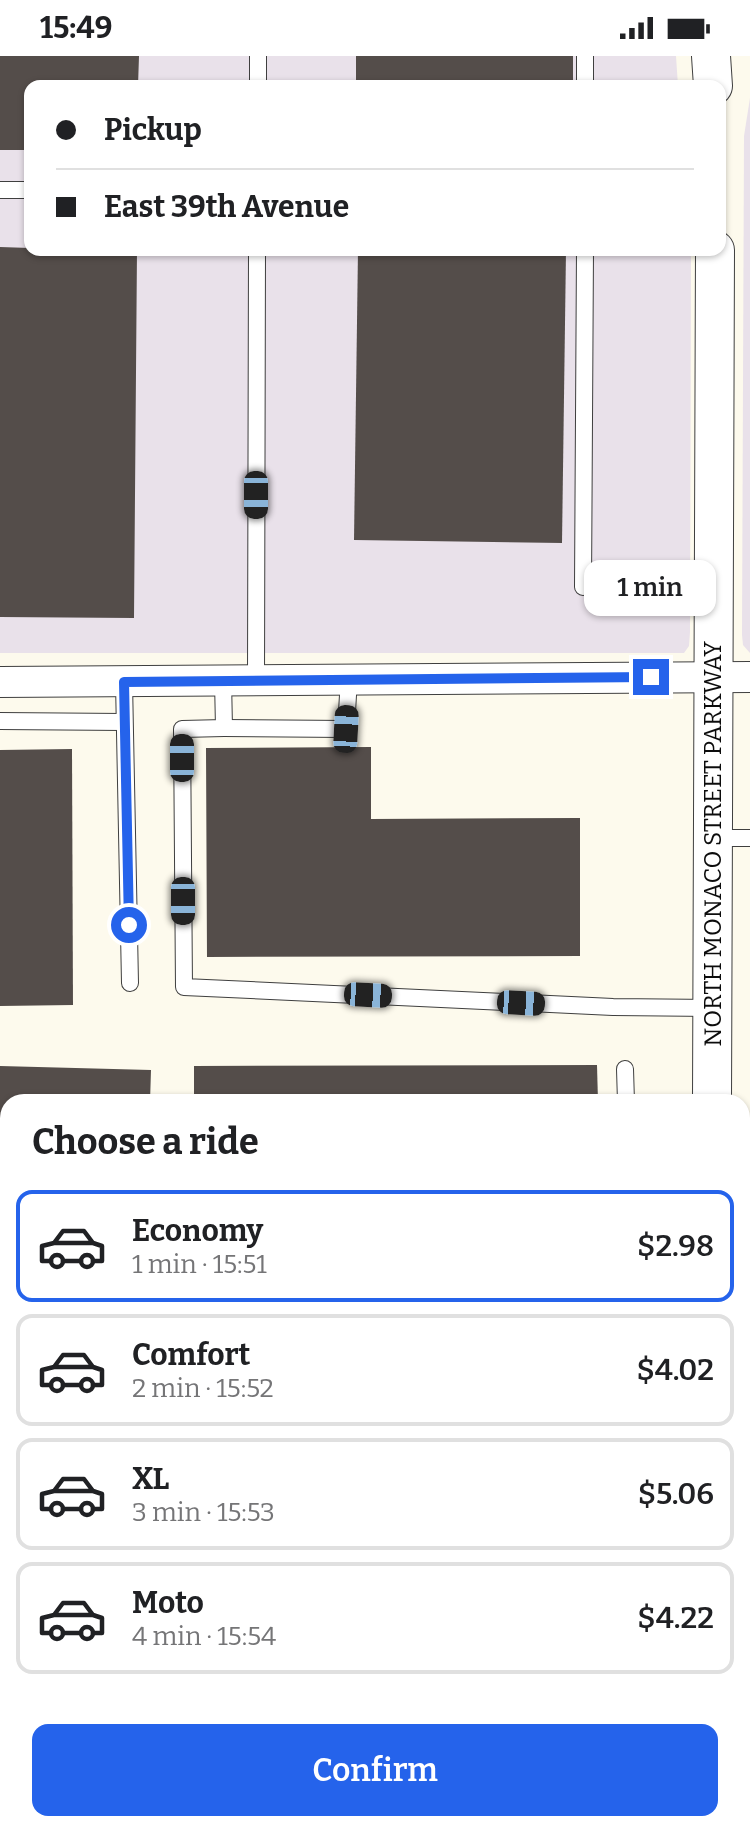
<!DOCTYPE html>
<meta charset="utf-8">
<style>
body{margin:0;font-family:Bitter,serif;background:#f6f6f6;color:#202124;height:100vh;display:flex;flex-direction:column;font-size:30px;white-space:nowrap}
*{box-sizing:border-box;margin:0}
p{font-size:26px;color:#757577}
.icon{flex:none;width:44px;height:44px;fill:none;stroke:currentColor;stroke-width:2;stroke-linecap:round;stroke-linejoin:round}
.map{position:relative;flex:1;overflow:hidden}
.sheet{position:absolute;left:0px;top:1038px;width:750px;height:738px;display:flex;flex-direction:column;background:#fff;border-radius:24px 24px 0 0;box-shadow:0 2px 6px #0004}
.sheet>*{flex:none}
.hud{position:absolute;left:24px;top:24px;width:702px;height:176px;border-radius:16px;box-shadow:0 2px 6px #0004;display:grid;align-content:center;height:176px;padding:0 32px;background:#fff}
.end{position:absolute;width:36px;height:36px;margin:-18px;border:10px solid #2563eb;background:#fff;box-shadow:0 0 0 4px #fff}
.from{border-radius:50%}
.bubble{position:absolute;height:56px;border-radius:16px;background:#fff;box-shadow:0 2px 6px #0004;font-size:26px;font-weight:600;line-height:56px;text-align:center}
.car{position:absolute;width:24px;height:48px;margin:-24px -12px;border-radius:10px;box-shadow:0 0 6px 2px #0007;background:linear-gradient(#222 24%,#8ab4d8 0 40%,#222 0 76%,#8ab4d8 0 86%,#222 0)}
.hud b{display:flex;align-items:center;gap:28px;height:76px;font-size:30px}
.hud b+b{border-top:2px solid #e0e0e0}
.hud i{width:20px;height:20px;background:#202124}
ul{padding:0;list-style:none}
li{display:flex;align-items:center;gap:24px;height:112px;margin:0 16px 12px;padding:0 16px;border:4px solid #e0e0e0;border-radius:16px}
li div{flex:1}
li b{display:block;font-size:30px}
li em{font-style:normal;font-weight:600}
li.active{border-color:#2563eb}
li>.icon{width:72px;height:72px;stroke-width:1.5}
h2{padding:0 32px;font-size:36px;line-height:96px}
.button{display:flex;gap:16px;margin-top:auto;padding:16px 32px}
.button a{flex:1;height:92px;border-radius:16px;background:#2563eb;color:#fff;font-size:32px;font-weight:600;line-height:92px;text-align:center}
.status{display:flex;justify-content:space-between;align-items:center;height:56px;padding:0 40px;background:#fff;direction:ltr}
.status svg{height:22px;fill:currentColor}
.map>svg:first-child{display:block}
</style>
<div class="status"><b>15:49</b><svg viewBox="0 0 49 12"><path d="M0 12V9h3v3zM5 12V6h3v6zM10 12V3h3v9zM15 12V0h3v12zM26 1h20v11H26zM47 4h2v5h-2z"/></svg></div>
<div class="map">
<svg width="750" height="1775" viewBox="0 0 750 1775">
<rect width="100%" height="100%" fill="#fdfaed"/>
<g fill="#e9e1ea">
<path d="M0 0H676L678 30H30V194H691L690 576 689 590 684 597H0Z"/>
<path d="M750 42V597L743 589 742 579 744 80Z"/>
</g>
<path fill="#d0e4bb" d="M694 1768H737L738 1775H694Z"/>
<g fill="#544d4a">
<path d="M0 0H139L138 30H30V94H0Z"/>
<rect x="356" y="0" width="217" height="30"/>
<path d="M0 191 30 192V194H137L134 562 0 561Z"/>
<path d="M358 194H566L562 487 354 484Z"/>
<path d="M371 691V763L580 762V900L207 901 206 692Z"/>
<path d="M72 693 73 949 0 950V694Z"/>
<path d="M597 1009 598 1046H194V1010Z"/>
<path d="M0 1010 151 1014 150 1046H8V1333L0 1332Z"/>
<rect x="0" y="1634" width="8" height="30"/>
<rect x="0" y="1721" width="8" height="29"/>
<path d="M0 1754H8V1768H19V1775H0Z"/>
<path d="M63 1768H102V1774L63 1773Z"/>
<path d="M119 1768H171V1771L119 1772Z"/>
<rect x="313" y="1768" width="34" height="7"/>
<rect x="459" y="1768" width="26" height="7"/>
<rect x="518" y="1768" width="44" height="7"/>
</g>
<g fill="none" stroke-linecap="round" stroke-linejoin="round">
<defs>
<g id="service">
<path d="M585 0V30"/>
<path d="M258 30V0"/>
<path d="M0 134H30"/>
<path d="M583 531 585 194"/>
<path d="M256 623 257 194"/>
<path d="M223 624 224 672 182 673 184 931 613 951 713 952"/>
<path d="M124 626 130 927"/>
<path d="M0 665 124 666"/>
<path d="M224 672 346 673 349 622"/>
<path d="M713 782H750"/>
<path d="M625 1013 626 1046"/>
<path d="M45 1768V1775"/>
<path d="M438 1768V1775"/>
</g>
<g id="minor">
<path d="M0 626 750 621"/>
<path d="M244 1768V1775"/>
</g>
<g id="tertiary">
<path d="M711 0 713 30"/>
<path d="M712 1046 715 194"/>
<path d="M742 1417H750"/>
<path d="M0 1422H8"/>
<path d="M742 1608 750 1723"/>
<path d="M679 1775V1768"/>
</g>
</defs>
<use href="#service" stroke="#3f3f3f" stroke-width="18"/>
<use href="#minor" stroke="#3f3f3f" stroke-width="32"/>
<use href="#tertiary" stroke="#3f3f3f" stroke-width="40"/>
<use href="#service" stroke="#fff" stroke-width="16"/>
<use href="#minor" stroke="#fff" stroke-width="30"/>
<use href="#tertiary" stroke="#fff" stroke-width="38"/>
</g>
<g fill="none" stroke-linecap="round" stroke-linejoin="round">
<path stroke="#2563eb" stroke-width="10" d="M129 869 124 626 651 621"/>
</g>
<g text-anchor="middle" stroke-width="8" stroke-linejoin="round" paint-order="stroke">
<g font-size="24" fill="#0c0c0c" stroke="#fff">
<text transform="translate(713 788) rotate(-90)" y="8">NORTH MONACO STREET PARKWAY</text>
</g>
</g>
</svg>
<i class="end from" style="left:129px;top:869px"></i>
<i class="end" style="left:651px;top:621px"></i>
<div class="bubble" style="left:584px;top:504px;width:132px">1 min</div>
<i class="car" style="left:256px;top:439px;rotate:180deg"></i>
<i class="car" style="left:346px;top:673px;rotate:3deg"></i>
<i class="car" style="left:182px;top:702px;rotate:0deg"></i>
<i class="car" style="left:183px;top:845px;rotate:180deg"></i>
<i class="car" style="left:368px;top:939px;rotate:93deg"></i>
<i class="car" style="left:521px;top:947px;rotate:93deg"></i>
<div class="hud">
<b><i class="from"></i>Pickup</b>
<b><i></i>East 39th Avenue</b>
</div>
<section class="sheet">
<h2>Choose a ride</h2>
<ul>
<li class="active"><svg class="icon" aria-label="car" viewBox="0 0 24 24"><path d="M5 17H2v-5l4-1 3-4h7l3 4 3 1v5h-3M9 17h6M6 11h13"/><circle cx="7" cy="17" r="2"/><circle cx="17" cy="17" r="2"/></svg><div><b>Economy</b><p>1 min · 15:51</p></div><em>$2.98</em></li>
<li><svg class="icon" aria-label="car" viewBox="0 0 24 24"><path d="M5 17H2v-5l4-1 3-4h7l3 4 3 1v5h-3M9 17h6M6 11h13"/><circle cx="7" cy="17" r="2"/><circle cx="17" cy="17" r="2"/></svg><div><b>Comfort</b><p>2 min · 15:52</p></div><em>$4.02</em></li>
<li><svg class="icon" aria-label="car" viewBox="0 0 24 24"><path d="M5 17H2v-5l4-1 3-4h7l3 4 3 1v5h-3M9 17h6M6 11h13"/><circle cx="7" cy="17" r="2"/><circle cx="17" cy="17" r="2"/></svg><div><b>XL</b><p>3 min · 15:53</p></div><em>$5.06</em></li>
<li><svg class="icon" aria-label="car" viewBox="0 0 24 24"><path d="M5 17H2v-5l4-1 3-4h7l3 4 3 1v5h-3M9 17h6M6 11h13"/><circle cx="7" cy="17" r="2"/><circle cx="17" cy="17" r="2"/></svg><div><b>Moto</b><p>4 min · 15:54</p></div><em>$4.22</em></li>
</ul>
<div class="button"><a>Confirm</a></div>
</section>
</div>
